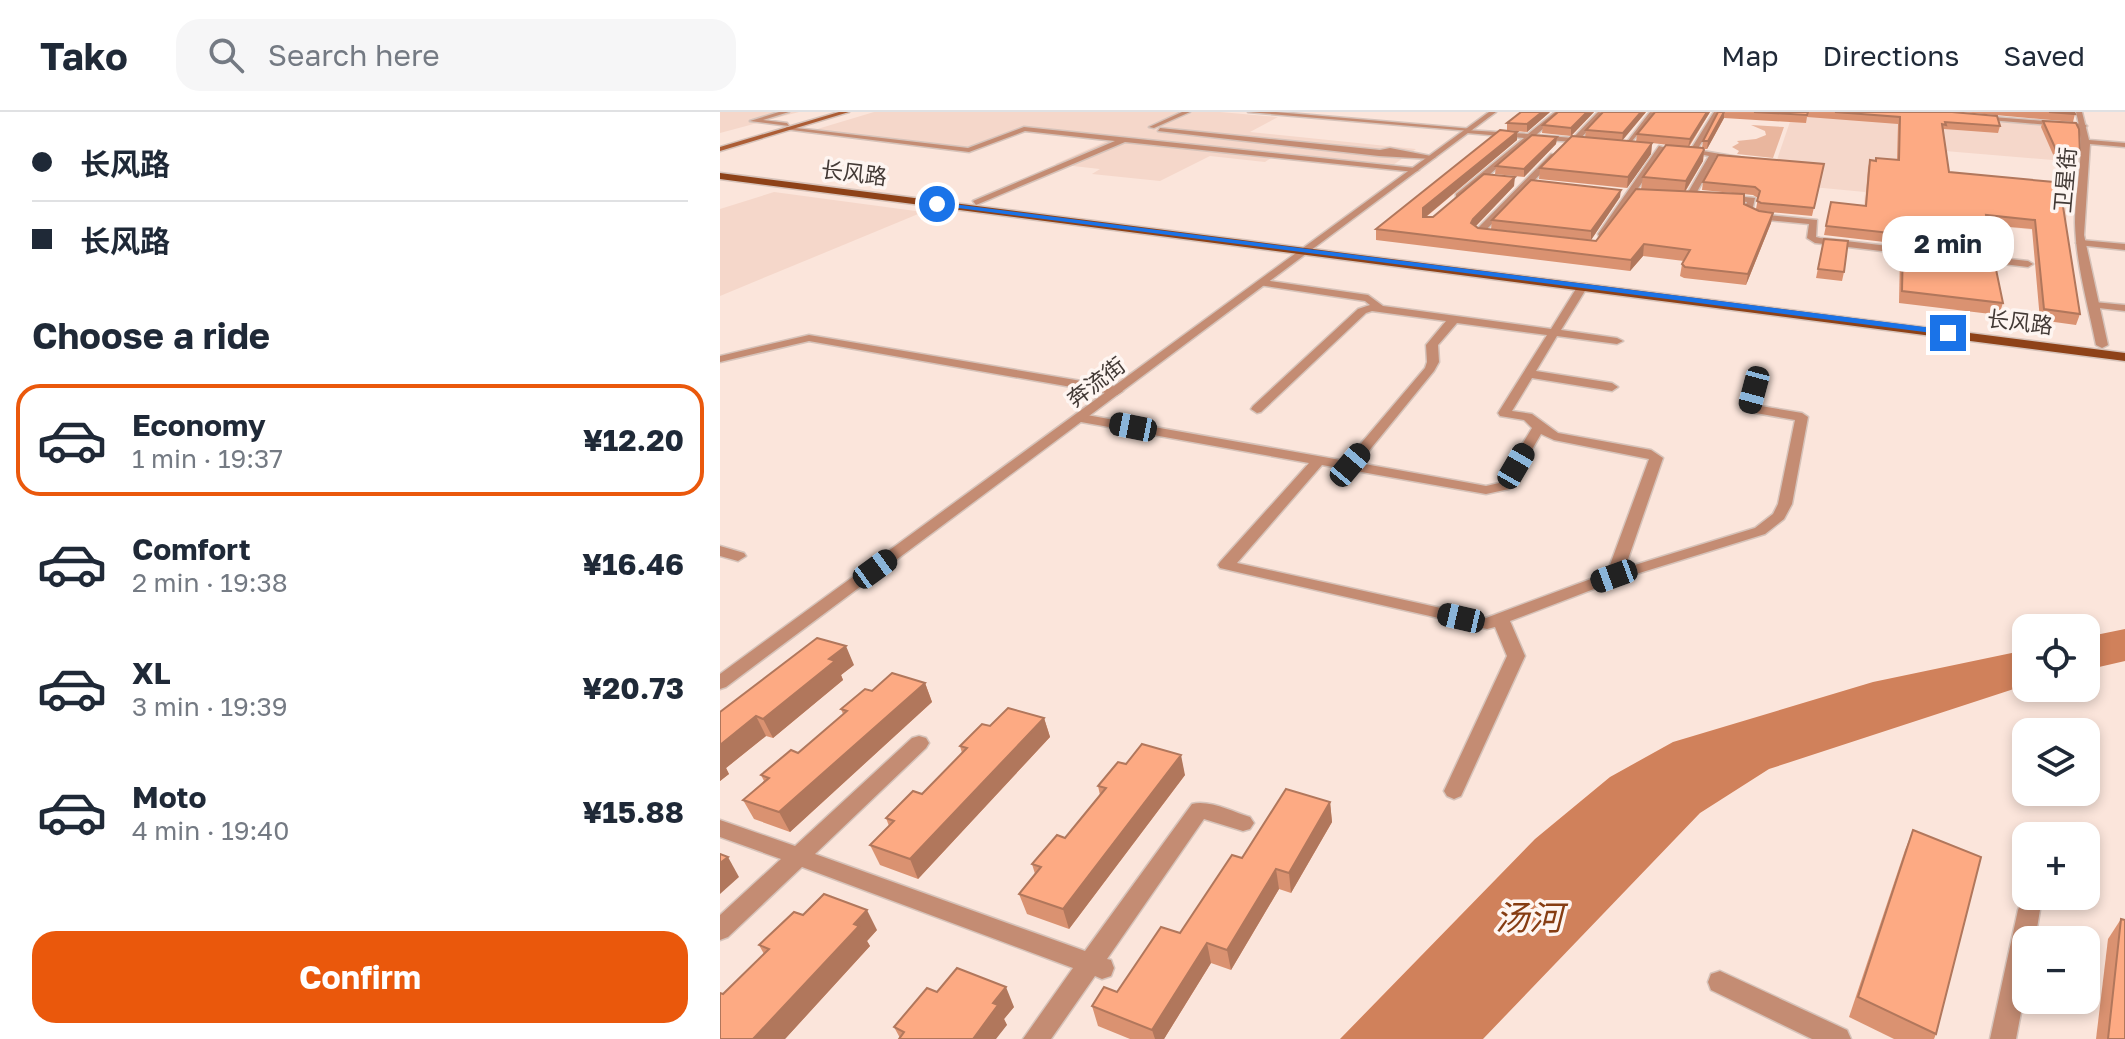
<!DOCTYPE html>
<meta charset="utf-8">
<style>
body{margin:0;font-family:"Golos Text","Noto Sans SC",sans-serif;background:#f6f6f7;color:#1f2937;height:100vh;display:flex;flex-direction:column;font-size:30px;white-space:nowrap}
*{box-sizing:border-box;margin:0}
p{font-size:26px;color:#747a83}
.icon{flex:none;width:44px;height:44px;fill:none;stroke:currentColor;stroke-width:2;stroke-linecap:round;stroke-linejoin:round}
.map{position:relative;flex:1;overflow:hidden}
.drawer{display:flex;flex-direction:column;background:#fff;width:720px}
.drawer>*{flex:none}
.guide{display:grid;align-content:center;height:176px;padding:0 32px;background:#fff}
.tools{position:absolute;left:1292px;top:502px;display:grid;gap:16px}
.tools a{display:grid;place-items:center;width:88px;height:88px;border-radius:16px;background:#fff;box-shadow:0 4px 12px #0003;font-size:40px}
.end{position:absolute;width:36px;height:36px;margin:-18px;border:10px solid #1a73e8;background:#fff;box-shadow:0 0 0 4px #fff}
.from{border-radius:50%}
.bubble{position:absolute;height:56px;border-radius:24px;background:#fff;box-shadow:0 4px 12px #0003;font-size:26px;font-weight:700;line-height:56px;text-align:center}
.car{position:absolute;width:24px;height:48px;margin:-24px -12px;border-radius:10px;box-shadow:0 0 6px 2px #0007;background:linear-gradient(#222 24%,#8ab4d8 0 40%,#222 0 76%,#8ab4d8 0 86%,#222 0)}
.guide b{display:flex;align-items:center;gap:28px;height:76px;font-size:30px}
.guide b+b{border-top:2px solid #e0e1e3}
.guide i{width:20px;height:20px;background:#1f2937}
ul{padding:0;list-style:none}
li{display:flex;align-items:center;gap:24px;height:112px;margin:0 16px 12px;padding:0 16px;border:4px solid transparent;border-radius:24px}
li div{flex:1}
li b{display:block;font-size:30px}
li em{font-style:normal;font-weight:700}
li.on{border-color:#ea580c}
li>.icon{width:72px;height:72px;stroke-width:1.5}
h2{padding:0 32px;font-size:36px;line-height:96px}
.cta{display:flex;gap:16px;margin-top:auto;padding:16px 32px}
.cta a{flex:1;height:92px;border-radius:24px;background:#ea580c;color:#fff;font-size:32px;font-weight:700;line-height:92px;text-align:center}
header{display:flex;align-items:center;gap:48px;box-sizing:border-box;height:112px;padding:0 40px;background:#fff;border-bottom:2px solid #e0e1e3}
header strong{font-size:38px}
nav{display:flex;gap:44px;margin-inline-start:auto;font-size:28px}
.search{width:560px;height:72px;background:#f6f6f7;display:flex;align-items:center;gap:20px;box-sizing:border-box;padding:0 28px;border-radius:24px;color:#747a83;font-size:30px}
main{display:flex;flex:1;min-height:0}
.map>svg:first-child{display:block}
</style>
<header>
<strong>Tako</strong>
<div class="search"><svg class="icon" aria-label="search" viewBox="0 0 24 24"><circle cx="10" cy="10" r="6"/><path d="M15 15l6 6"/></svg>Search here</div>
<nav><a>Map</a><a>Directions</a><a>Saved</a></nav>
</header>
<main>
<section class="drawer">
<div class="guide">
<b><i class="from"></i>长风路</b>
<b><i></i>长风路</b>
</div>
<h2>Choose a ride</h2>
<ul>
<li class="on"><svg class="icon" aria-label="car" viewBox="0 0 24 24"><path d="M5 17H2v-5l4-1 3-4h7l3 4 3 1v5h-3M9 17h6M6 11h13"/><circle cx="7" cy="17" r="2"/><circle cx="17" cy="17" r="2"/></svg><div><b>Economy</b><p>1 min · 19:37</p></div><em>¥12.20</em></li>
<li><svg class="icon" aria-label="car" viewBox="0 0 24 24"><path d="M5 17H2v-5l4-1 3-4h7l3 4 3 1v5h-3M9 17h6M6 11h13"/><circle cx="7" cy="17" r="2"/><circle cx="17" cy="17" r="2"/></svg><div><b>Comfort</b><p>2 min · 19:38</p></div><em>¥16.46</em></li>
<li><svg class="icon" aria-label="car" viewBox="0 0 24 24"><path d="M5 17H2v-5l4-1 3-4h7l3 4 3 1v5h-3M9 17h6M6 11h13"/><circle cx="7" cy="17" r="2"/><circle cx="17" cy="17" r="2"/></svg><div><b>XL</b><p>3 min · 19:39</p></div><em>¥20.73</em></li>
<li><svg class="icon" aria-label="car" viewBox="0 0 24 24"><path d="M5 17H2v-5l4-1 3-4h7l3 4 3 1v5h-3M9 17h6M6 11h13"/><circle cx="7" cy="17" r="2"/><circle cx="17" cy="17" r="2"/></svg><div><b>Moto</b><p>4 min · 19:40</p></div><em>¥15.88</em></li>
</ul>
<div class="cta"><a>Confirm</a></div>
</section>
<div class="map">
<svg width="1405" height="927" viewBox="0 0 1405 927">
<rect width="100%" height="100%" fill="#fbe5db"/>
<g fill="#f5d7ca">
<path d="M0 0H79L0 21Z"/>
<path d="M154 0H500L558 5 530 20 696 37 666 58 551 46 545 50 490 44 440 69 372 62 380 57 335 52 389 28 305 19 250 39 84 21Z"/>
<path d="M1165 0 1354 14 1357 50 1225 39 1228 68 1352 79 1344 121 1143 101 1145 80 1049 71 1073 1Z"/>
<path d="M54 80 203 100 0 184V97Z"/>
</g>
<path fill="#e9b69e" d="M1031 13 1064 15 1053 46 1017 42 1019 39 1012 35 1019 31 1017 29 1036 27 1046 23 1045 19Z"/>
<g fill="#d0815b">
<path d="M1405 517V549L1366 558V525Z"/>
<path d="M1306 538V573L1049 657 980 701 763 927H620L815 727 890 665 953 630 1153 570Z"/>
</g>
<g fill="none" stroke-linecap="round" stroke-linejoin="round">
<defs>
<g id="service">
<path d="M59 0H69L43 8 67 11 69 14 30 9Z"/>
<path d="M462 0H470L434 16 429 15Z"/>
<path d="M835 0H842L816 23 853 26 878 0H885L860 27 871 29V31L811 27 742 86H736V82L804 26 747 21 745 18 808 22Z"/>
<path d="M930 0H936L908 34H904Z"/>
<path d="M994 0H1000L977 38 1024 46 1020 48 996 45 972 89 952 88 955 84H966L989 44 960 38 971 37Z"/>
<path d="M1260 4 1364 12 1367 14 1364 16 1258 7Z"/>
<path d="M304 15 695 56 699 58 695 60 405 30 256 93 253 89 395 29 305 19 249 40 64 17 67 15 248 36Z"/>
<path d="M440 16 660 38 670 36 716 45 712 47 659 44 438 19Z"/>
<path d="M939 34 946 36 885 124H879L878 122Z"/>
<path d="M831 42 838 44 765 119 777 121V125L755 123V119Z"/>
<path d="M1005 83 1035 86 1032 99 1039 102 1097 108 1096 125 1100 126 1203 138 1208 141 1203 144 1095 131 1087 126 1089 112 1038 107 1023 100 1027 90 1002 87Z"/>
<path d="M1361 128 1405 132V138L1358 133 1356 131Z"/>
<path d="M1253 143 1308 149 1313 152 1308 155 1250 148V144Z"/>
<path d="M543 168 648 183 663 194 831 217 859 172H867L868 174 841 218 897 226 903 229 897 232 837 224 816 259 892 271 898 275 892 279 812 266 792 299 812 302 838 321 931 338 943 346 905 456 1035 416 1053 402 1058 392 1075 308 1024 299 1022 296 1035 257H1043L1045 259 1035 293 1082 301 1088 305 1072 392 1064 407 1045 422 900 467 790 509 805 544 741 684 734 687 727 684 724 679 787 544 775 515 767 517 500 456 498 453 500 450 589 351 361 310 355 306 361 302 626 349 705 256 707 250 706 233 726 209 652 199 646 201 541 300 537 301 531 297 533 294 638 197 650 193 645 189 539 173V169ZM737 211 827 223 778 301 780 304 804 308 812 316 779 371 766 374 639 351 714 259 719 250 718 233ZM821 322 834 328 929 347 887 461 766 506 517 451 602 353 766 382 789 377Z"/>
<path d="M1374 190 1405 193V199L1370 195 1369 193Z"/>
<path d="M89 223 397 275 403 279 397 283 89 229 0 250V244Z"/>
<path d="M0 434 24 441 26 444 18 449 0 444Z"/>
<path d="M199 624 206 626 209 631 206 636 95 742 365 839 472 692C488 687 514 700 530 705L534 711 530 717 523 719 484 707 387 847 391 848 394 856 391 864 382 867 375 864 331 927H303L353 856 82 755 8 825 0 828V803L61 747 0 725V708L75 734 192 626Z"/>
<path d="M1309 788 1317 791 1320 798 1315 828H1306V874L1296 927H1270L1298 798 1301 791Z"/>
</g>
<g id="minor">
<path d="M528 0H556L753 17 750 19Z"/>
<path d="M1356 0H1362L1369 28 1405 31V35L1370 32 1364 123 1388 233 1382 236 1376 233C1368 193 1356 152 1355 111 1355 72 1367 39 1356 0Z"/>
<path d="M1000 859 1127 918 1131 927H1092L991 878 988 870 991 862Z"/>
</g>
<path id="tertiary" d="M769 0H776L6 575 0 577V562Z"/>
<path id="secondary" d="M119 0H129L0 39V35Z"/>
<path id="primary" d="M0 61 1405 241V249L0 67Z"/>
</defs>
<use href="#service" stroke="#d6c3ba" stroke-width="3"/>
<use href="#minor" stroke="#d6c3ba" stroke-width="3"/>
<use href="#tertiary" stroke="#d6c3ba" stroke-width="3"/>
<use href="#secondary" stroke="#d6c3ba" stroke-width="3"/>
<use href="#primary" stroke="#d6c3ba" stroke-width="3"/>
<use href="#service" fill="#c48c73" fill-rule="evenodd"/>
<use href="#minor" fill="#c48c73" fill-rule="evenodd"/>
<use href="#tertiary" fill="#c48c73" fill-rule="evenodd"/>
<use href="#secondary" fill="#ac5d35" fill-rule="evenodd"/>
<use href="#primary" fill="#8e4218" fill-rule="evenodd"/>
</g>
<g fill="#da9271">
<path d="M830 0 807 20 787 18V11Z"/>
<path d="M838 0H874L851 24 822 21 823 13Z"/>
<path d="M926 0 902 28 916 30 917 22 935 0H990L969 35 982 36 983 29 998 0H1232L1280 14 1278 21 1224 17 1223 20 1229 60 1334 70 1360 202 1356 213 1320 208 1312 117 1268 113 1271 132 1268 142 1104 123 1111 90 1145 94 1148 56 1150 48 1177 47 1178 12 1087 5 1086 11 1004 6 987 37H984L983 49 965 80 1024 92 1039 99 1053 101 1051 111 1026 173 964 166 960 164 962 152 964 149 923 144 910 159 656 128V117L797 20V28L706 105H713L794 74 756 114 758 116 876 129 939 78 921 77 923 65 949 33 932 31 931 42 907 76 819 67 820 56 865 25 866 18Z"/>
<path d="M1242 0H1354L1355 2 1353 10Z"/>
<path d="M1323 9 1360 42 1357 49 1335 47 1321 15Z"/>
<path d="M837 25 836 32 804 65 775 62 776 54Z"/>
<path d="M1104 52 1092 104 1040 99 1036 97 1038 86 1033 83 982 78 983 70Z"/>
<path d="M900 85 871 128 771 117 772 108Z"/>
<path d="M1104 127 1124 160 1122 169 1096 166Z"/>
<path d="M1183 133 1283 191 1279 203 1179 191 1180 144Z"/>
<path d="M134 553 121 563 123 568 53 626 46 624 6 656 9 662 0 669V600Z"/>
<path d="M205 571 212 590 70 720 34 707 23 688 44 669 41 663 78 641 123 602 121 597 152 579Z"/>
<path d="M324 606 330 625 198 767 160 753 150 733 169 714 166 706 202 682 242 641 240 634 270 614Z"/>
<path d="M406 652 465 663 349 817 307 802 299 782 315 762 312 752 345 726 380 683 378 674Z"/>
<path d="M610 690 612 710 571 781 559 777 511 858 491 851 444 927H410L378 914 372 894 397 880 460 821 522 746Z"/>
<path d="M1193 718 1216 922 1214 927H1174L1129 905 1185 738Z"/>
<path d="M1401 807 1405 927H1376L1388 827Z"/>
<path d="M157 818 147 829 150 834 65 927H0L3 882 44 842 39 833Z"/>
<path d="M217 880 294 895 284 907 287 913 180 926 174 915Z"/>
</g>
<g fill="#b1775c">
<path d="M822 0H830L807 20V12Z"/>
<path d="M867 0H874L851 24V16Z"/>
<path d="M921 0H926L902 29 903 21Z"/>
<path d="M987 0H990L968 35 970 27Z"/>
<path d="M1004 0V6L987 37 988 29Z"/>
<path d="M797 20V28L703 107V96Z"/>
<path d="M837 25 836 32 804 65V57Z"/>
<path d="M932 31 931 42 907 76 908 65Z"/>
<path d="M984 38 983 49 964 81 966 69Z"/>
<path d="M795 65 794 74 752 118 751 111 753 107Z"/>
<path d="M901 78 900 85 871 128V119Z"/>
<path d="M1053 101 1051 111 1026 173 1028 162Z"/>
<path d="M924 132 923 144 910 159 911 148Z"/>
<path d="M126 534 134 553 121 563 123 568 53 626 43 607 109 547Z"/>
<path d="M205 571 212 590 70 720 59 700Z"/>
<path d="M36 604 46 624 6 656 9 662 0 669V633Z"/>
<path d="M324 606 330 625 198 767 190 747Z"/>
<path d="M461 643 465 663 349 817 343 797Z"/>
<path d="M610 690 612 710 571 781 569 761Z"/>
<path d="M8 745 19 765 0 782V751Z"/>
<path d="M556 757 559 777 511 858 507 838Z"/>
<path d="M147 798 157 818 147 829 150 834 65 927H33Z"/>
<path d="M487 831 491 851 444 927H435L432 918Z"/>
<path d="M286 875 294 895 284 907 287 913 276 927H253L273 891Z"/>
</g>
<g fill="#fdaa83" stroke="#b1775c" stroke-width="2">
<path d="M801 0H822L807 12 787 11Z"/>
<path d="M838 0H867L851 16 823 13Z"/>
<path d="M883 0H921L903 21 866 18Z"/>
<path d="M935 0H987L970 27 917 22Z"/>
<path d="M998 0H1004L988 29H983Z"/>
<path d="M1034 0H1088L1087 3Z"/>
<path d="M1115 0H1232L1277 4 1280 14 1225 10 1226 13 1222 12 1229 60 1334 70 1342 88 1360 202 1324 197 1315 108 1266 103 1271 132 1106 114 1111 90 1146 94 1150 48 1156 49V46L1179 48 1180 5Z"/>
<path d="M1329 0H1354L1355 2Z"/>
<path d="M1323 9 1356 11 1359 17 1360 42 1337 40Z"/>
<path d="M780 18 797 20 703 96V105H713L764 62 795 65 753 107 751 111 758 116 876 129 916 77 1024 82V92L1039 99 1053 101 1028 162 965 155 962 152 970 138 924 132 911 148 656 117Z"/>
<path d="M812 23 837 25 804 57 776 54Z"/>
<path d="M852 24 932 31 908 65 820 56Z"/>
<path d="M946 33 983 36 984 38 966 69 923 65Z"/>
<path d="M998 43 1104 52 1094 96 1041 91 1037 89 1040 79 1035 75 983 70Z"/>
<path d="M811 68 901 78 871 119 772 108Z"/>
<path d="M1104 127 1128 129 1124 160 1098 157Z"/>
<path d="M1183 133 1273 143 1283 191 1182 179Z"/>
<path d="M97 526 126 534 109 547 115 549 43 607 36 604 0 633V600Z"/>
<path d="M172 561 205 571 59 700 23 688 49 666 41 663 71 638 78 641 127 599 121 597 145 577 152 579Z"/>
<path d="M288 596 324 606 190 747 150 733 174 709 166 706 193 679 202 682 247 636 240 634 262 612 270 614Z"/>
<path d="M422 632 461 643 343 797 299 782 321 755 312 752 337 723 345 726 386 676 378 674 398 650 406 652Z"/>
<path d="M566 677 610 690 569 761 556 757 507 838 487 831 432 918 372 894 384 875 397 880 441 815 460 821 512 743 522 746Z"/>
<path d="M1193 718 1261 745 1216 922 1138 885Z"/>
<path d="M0 742 8 745 0 751Z"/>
<path d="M104 782 147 798 134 812 139 814 33 927H0V881L3 882 49 837 39 833 74 800 83 803Z"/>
<path d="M1401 807 1405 808V927H1388Z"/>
<path d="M237 856 286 875 273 891 278 893 253 927H179L184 920 174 915 207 876 217 880Z"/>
</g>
<path fill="#1a73e8" d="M217 90 1228 218 1232 221 1228 223 215 93Z"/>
<g text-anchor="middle" stroke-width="7" stroke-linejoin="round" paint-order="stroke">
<g font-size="22" fill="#433a36" stroke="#fef5f1">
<text transform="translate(134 61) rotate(7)" y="8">长风路</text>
<text transform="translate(1345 68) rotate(-85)" y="8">卫星街</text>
<text transform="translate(1300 210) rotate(7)" y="8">长风路</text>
<text transform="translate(376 270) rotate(-37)" y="8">奔流街</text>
</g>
<g font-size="34" font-style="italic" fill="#863d13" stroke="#fef5f1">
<text x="809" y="818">汤河</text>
</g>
</g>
</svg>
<div class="tools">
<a><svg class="icon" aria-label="locate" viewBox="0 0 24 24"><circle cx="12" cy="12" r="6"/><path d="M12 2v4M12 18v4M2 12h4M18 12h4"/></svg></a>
<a><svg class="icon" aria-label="layers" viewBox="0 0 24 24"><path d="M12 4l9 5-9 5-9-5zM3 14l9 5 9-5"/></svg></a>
<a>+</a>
<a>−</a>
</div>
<i class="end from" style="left:217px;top:92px"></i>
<i class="end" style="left:1228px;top:221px"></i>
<div class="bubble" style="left:1162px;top:104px;width:132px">2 min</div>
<i class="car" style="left:1034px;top:278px;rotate:195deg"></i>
<i class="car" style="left:413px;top:315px;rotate:281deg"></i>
<i class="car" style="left:630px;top:353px;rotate:40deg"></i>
<i class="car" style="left:796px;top:354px;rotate:30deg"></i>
<i class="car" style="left:155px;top:457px;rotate:54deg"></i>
<i class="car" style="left:894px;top:464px;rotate:250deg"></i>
<i class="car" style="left:741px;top:506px;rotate:283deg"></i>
</div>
</main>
